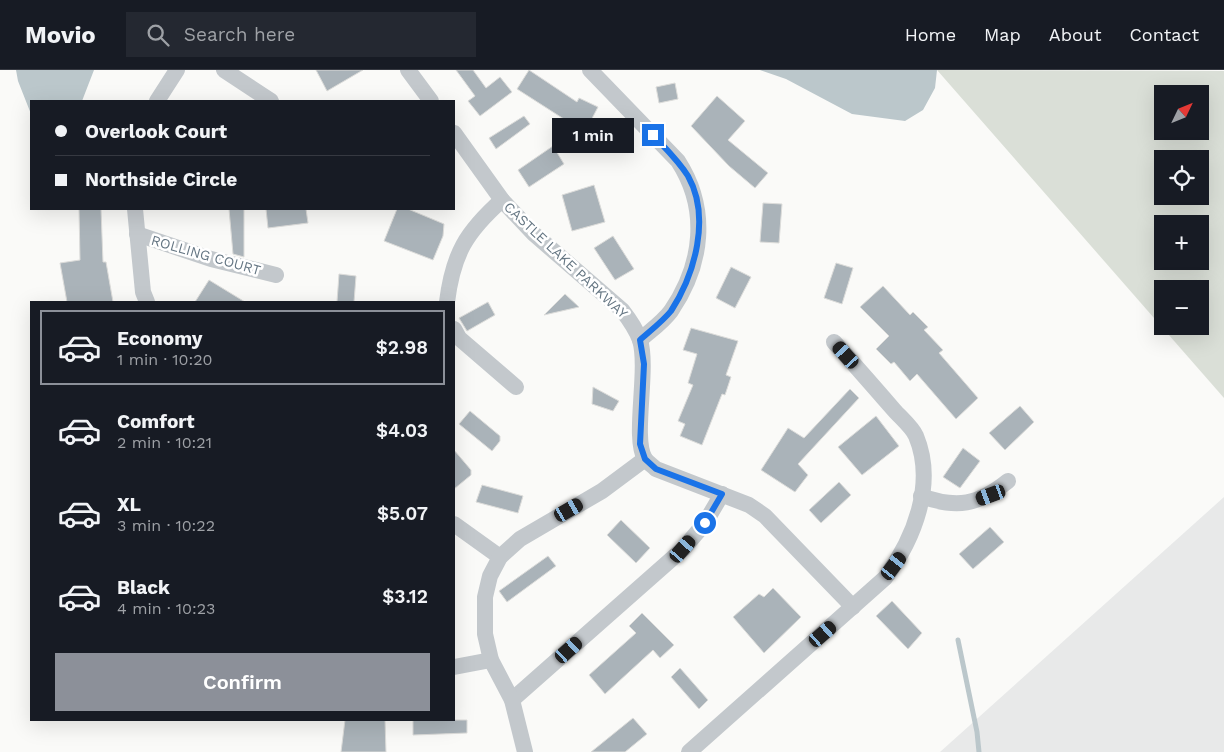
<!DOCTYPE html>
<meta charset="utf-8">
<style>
body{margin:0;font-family:"Work Sans",sans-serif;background:#242831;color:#f1f3f6;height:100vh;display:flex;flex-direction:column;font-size:19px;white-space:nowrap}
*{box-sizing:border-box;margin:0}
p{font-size:16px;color:#9ea1a6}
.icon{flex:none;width:28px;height:28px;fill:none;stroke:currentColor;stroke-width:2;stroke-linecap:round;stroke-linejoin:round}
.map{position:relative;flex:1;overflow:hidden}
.panel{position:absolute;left:30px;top:231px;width:425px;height:420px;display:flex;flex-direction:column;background:#171b24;border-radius:0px;box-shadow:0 5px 20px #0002}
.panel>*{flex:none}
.top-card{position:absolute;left:30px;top:30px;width:425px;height:110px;border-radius:0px;box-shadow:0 5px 20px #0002;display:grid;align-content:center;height:110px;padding:0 25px;background:#171b24}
.needle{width:32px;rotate:47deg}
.fabs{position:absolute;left:1154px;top:15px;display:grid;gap:10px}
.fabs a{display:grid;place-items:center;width:55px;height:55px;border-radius:0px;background:#171b24;box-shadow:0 5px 20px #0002;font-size:25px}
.end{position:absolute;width:22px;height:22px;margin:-11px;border:6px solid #1a73e8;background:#fff;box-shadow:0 0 0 2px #fff}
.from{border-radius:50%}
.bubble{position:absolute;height:35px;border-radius:0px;background:#171b24;box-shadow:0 5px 20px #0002;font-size:16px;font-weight:600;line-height:35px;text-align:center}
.car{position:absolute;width:15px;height:30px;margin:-15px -8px;border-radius:6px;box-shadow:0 0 4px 1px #0007;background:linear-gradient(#222 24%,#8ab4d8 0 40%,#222 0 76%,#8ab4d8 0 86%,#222 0)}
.top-card b{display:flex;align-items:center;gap:18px;height:48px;font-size:19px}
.top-card b+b{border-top:1px solid #363941}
.top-card i{width:12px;height:12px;background:#f1f3f6}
ul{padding:9px 0 0;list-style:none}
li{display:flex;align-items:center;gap:15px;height:75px;margin:0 10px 8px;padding:0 15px;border:2px solid transparent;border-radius:0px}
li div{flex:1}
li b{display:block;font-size:19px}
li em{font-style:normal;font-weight:600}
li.active{border-color:#8c9099}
li>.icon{width:45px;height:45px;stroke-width:1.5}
.action{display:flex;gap:10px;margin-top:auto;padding:10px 25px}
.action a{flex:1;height:58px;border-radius:0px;background:#8c9099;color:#fff;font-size:20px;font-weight:600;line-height:58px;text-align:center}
header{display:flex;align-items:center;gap:30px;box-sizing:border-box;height:70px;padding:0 25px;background:#171b24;border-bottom:1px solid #363941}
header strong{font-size:24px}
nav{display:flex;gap:28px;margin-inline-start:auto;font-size:18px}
.search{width:350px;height:45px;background:#242831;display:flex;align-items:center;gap:12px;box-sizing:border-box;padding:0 18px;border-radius:0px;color:#9ea1a6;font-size:19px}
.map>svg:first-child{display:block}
</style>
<header>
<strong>Movio</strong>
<div class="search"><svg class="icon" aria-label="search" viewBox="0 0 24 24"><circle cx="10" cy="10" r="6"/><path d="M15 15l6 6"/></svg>Search here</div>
<nav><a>Home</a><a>Map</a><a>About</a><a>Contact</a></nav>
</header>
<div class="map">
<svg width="1224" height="682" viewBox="0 0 1224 682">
<rect width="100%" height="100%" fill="#fafaf8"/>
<path fill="#e8e9e9" d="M1224 427V682H940Z"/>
<path fill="#dadfd7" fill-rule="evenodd" d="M937 0 1224 1V328ZM1162 24H1200V61H1162ZM1162 89H1200V126H1162ZM1162 154H1200V191H1162ZM1162 219H1200V256H1162Z"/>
<g fill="#bbc7cb">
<path d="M16 0H94L82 31H31V44L18 11Z"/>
<path d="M760 0H937L935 18 923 40 905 51 852 44 786 9Z"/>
</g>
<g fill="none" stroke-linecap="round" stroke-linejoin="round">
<path stroke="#bbc7cb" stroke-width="5" d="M958 570 977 662 979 682"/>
</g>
<g fill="#aab3b9" stroke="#dcdcda">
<path d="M316 0H363L327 21Z"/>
<path d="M456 0H473L486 18 500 7 512 22 480 46 468 31 475 26Z"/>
<path d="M529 0 577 32 579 28 598 37 578 75 559 67 567 51 517 19Z"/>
<path d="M675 13 678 29 659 33 656 17Z"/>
<path d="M717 26 745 51 728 70 768 103 755 118 729 96 691 56Z"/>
<path d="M524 46 530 54 496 79 489 68Z"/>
<path d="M553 76 564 94 529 117 518 100Z"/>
<path d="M594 115 605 152 572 161 562 125Z"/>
<path d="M763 133 782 134 779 173 760 172Z"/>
<path d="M79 139H101L103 192H106L113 232H67L60 193 80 190Z"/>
<path d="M229 139H244V187L233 184Z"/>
<path d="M266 139H306L308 153 268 158Z"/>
<path d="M397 139H408L444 154 443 166 433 190 384 171Z"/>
<path d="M613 166 634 199 615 210 594 178Z"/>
<path d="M836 193 853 198 842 234 824 228Z"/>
<path d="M731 197 751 207 735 238 716 228Z"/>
<path d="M339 204 356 206 354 232H337Z"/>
<path d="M209 210 245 232H195Z"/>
<path d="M883 216 910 245 913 242 928 257 924 260 943 280 939 283 978 328 956 349 917 304 910 311 894 292 891 294 876 279 889 266 860 237Z"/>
<path d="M565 224 579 237 544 245Z"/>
<path d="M488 232 495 245 467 261 459 248Z"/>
<path d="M691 258 738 271 726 305 731 307 725 325 722 324 702 375 680 366 685 354 678 351 693 315 688 313 697 284 683 280Z"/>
<path d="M593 317 619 331 613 341 592 334Z"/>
<path d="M850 319 859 328 798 394 808 405 795 422 761 400 788 358 804 368Z"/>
<path d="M1020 336 1034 352 1005 380 989 363Z"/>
<path d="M470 341 500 366V371L492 381 459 354Z"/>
<path d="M876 346 899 376 862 405 838 377Z"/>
<path d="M963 378 980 391 960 418 943 407Z"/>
<path d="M454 380 471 400V405L454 419Z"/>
<path d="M839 412 851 425 821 453 809 440Z"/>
<path d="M482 415 523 426 518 443 476 432Z"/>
<path d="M621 450 650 478 636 493 607 465Z"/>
<path d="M990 457 1004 472 973 499 959 484Z"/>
<path d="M548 486 556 496 507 532 499 521Z"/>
<path d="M773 518 801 547 764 583 733 547 759 524 764 527Z"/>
<path d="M892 531 922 563 908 579 876 546Z"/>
<path d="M642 543 674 575 660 588 653 580 605 624 589 605 636 563 629 556Z"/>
<path d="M680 598 708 630 699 639 671 607Z"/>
<path d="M633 648 647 664 625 682H591Z"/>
<path d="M345 650H385L386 682H341Z"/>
<path d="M413 650H467V663L413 665Z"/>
</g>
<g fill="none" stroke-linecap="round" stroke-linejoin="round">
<g stroke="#c3c8cc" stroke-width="16">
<path d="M224 0 271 31"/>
<path d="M408 0 431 31"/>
<path d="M590 0 678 91C709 139 703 194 671 241 663 252 650 261 640 270"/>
<path d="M157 31 177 0"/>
<path d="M454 63 502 130 534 164 622 240C629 249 636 259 640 270 649 300 632 368 645 389 647 392 653 396 656 399L749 435 765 446 853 537"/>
<path d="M135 139 143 222 147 232"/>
<path d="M137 164 211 189 276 205"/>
<path d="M447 232C453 184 466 162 502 130"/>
<path d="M454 259 459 268 516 317"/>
<path d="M921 426C957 439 978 435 1008 411"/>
<path d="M454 454 500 487"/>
<path d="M454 597 491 590"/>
<path d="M512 630 683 479 705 453 722 424"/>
<path d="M525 682 512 630 491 590 485 564V527L490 506 500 487 520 469 602 421 645 389"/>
<path d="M689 682 885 508C914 469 936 414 916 366 912 357 901 348 894 340 874 317 854 294 834 272"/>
</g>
</g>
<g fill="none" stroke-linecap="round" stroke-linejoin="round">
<path stroke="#1a73e8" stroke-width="6" d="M653 65C665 78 678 90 688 106 711 147 695 204 671 241 663 251 650 261 640 270L644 294 640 374 645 389 656 399 722 424 705 453"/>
</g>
<g text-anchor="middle" stroke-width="5" stroke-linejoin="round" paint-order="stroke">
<g font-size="14" fill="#657683" stroke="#fff">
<text transform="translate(206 185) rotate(16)" y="5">ROLLING COURT</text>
<text transform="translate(566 190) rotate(43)" y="5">CASTLE LAKE PARKWAY</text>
</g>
</g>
</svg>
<div class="fabs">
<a><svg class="needle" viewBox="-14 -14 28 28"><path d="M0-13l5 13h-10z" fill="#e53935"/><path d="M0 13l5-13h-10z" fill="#9ea1a6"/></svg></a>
<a><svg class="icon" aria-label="locate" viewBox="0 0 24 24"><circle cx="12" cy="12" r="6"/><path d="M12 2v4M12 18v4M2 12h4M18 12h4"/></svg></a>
<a>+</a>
<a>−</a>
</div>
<i class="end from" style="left:705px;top:453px"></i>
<i class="end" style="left:653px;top:65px"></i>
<div class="bubble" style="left:552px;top:48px;width:82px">1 min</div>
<i class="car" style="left:846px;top:285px;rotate:318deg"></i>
<i class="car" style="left:991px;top:425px;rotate:250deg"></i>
<i class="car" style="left:569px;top:440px;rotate:60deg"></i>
<i class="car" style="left:683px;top:479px;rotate:41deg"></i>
<i class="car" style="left:894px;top:496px;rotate:37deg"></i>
<i class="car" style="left:823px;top:564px;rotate:49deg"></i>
<i class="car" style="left:569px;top:580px;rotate:48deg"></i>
<div class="top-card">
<b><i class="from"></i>Overlook Court</b>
<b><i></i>Northside Circle</b>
</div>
<section class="panel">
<ul>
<li class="active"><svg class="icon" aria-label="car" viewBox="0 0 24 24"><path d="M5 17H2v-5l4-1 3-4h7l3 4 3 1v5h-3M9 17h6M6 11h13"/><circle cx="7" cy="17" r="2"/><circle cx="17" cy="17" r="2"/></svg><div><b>Economy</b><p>1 min · 10:20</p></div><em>$2.98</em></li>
<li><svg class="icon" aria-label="car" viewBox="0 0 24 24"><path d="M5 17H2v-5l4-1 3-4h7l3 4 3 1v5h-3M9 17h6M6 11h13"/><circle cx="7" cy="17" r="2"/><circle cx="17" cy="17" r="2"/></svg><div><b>Comfort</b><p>2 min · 10:21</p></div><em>$4.03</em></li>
<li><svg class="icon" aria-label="car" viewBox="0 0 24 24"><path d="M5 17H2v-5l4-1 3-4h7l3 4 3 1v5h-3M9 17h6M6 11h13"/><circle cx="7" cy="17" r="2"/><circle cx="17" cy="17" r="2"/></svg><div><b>XL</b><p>3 min · 10:22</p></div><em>$5.07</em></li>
<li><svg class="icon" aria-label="car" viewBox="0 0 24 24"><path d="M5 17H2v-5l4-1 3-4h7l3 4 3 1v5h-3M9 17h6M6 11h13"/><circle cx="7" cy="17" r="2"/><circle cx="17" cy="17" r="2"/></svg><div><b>Black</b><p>4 min · 10:23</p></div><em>$3.12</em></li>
</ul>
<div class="action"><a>Confirm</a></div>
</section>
</div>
